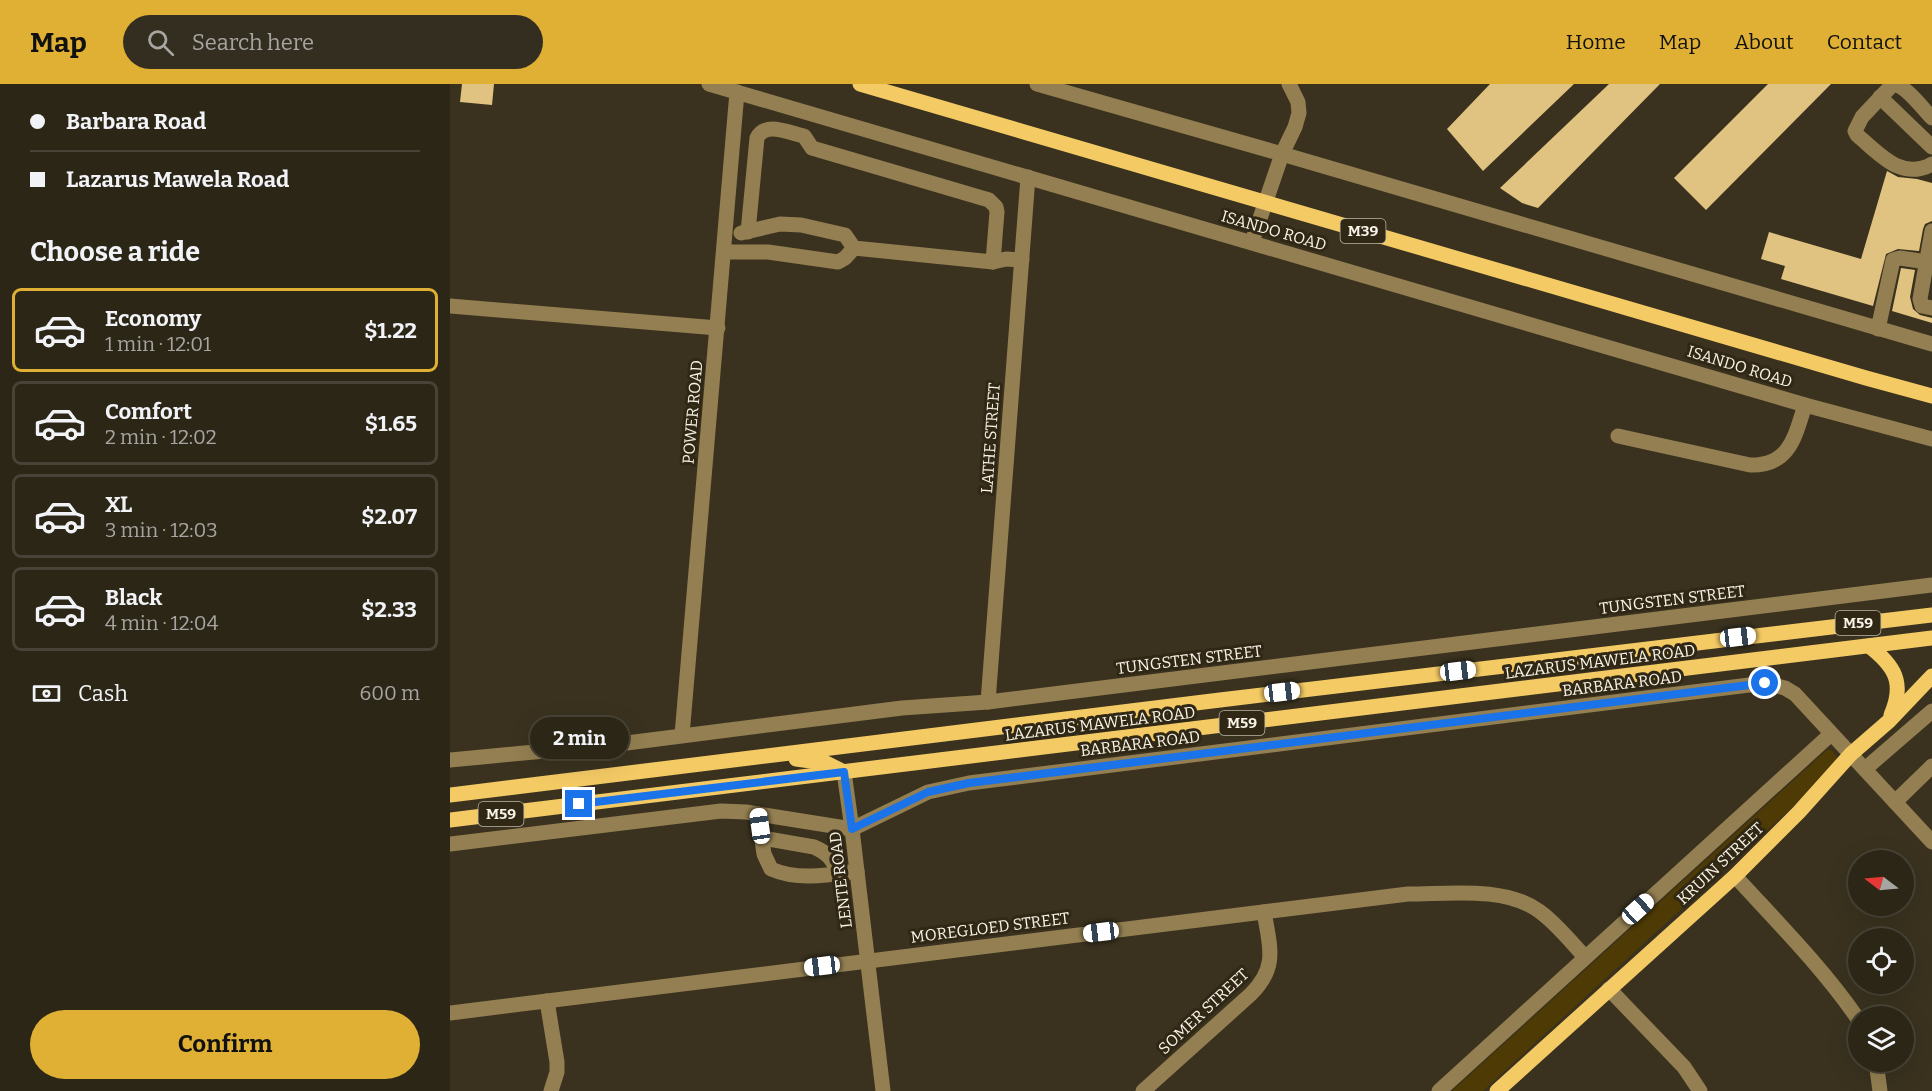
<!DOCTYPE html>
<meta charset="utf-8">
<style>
body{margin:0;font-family:Bitter,serif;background:#342e20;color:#f1f3f6;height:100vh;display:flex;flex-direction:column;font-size:22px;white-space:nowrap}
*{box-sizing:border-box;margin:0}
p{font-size:20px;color:#a6a5a1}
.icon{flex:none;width:33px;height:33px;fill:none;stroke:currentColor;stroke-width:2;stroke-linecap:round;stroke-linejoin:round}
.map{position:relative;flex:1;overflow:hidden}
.drawer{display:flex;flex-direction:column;background:#2c2617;width:450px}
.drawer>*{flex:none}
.top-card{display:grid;align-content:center;height:132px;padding:0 30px;background:#2c2617}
.needle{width:39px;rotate:286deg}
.buttons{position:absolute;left:1398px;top:766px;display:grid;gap:12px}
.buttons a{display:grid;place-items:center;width:66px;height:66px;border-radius:50%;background:#2c2617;box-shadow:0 6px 24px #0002,0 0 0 2px #484336;font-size:30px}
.end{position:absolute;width:27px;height:27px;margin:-14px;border:8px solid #1a73e8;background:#fff;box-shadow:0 0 0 3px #fff}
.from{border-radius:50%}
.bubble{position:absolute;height:42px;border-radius:21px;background:#2c2617;box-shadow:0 6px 24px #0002,0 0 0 2px #484336;font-size:20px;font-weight:700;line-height:42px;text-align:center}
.car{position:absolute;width:18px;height:36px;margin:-18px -9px;border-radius:8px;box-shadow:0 0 4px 2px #0007;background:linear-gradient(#fff 24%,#345 0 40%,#fff 0 76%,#345 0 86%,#fff 0)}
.top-card b{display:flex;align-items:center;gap:21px;height:57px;font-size:22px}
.top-card b+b{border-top:2px solid #484336}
.top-card i{width:15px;height:15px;background:#f1f3f6}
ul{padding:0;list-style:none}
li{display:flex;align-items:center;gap:18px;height:84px;margin:0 12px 9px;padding:0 18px;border:3px solid #484336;border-radius:9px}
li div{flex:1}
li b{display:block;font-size:22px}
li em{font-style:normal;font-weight:700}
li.active{border-color:#dfb034}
li>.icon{width:54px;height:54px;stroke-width:1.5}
h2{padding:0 30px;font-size:27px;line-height:72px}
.pay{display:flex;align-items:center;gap:15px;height:66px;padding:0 30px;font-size:22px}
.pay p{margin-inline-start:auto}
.action{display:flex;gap:12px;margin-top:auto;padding:12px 30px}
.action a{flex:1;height:69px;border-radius:36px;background:#dfb034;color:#111;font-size:24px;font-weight:700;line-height:69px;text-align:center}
header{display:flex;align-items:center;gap:36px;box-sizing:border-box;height:84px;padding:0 30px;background:#dfb034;color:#111}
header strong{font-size:28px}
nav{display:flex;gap:33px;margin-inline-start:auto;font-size:21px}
.search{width:420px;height:54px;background:#342e20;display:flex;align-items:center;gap:15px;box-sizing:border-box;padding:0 21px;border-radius:33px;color:#a6a5a1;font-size:22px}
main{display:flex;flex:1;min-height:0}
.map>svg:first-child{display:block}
</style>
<header>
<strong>Map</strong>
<div class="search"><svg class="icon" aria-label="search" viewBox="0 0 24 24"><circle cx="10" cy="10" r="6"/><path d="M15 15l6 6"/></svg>Search here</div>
<nav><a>Home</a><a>Map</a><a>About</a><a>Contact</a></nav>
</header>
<main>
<section class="drawer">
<div class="top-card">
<b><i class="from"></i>Barbara Road</b>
<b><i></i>Lazarus Mawela Road</b>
</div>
<h2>Choose a ride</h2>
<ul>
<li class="active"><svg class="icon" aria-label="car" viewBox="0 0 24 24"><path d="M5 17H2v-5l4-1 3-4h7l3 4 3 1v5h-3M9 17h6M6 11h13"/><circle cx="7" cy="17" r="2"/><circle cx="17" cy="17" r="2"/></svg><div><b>Economy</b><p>1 min · 12:01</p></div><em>$1.22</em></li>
<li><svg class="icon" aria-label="car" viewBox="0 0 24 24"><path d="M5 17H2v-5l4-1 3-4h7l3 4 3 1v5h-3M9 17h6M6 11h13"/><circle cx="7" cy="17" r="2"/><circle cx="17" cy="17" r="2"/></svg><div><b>Comfort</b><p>2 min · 12:02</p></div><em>$1.65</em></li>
<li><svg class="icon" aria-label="car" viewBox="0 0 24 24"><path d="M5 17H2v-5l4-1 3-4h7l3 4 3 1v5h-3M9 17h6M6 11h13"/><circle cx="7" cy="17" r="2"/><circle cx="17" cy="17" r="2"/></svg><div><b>XL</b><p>3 min · 12:03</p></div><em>$2.07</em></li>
<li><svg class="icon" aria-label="car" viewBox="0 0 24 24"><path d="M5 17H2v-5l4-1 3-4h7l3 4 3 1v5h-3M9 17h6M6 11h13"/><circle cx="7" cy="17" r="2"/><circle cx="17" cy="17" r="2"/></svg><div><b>Black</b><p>4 min · 12:04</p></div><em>$2.33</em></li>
</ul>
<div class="pay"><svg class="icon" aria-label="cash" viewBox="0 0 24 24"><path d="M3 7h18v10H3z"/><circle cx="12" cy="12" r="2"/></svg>Cash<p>600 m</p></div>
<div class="action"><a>Confirm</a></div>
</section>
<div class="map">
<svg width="1482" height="1007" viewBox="0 0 1482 1007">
<rect width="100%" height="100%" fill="#3a321f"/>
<path fill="#4d3a04" d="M1377 666H1382L1387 674 1349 717 1033 1007H1002Z"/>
<g fill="#e0c380">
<path d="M12 0H44L42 21 10 18Z"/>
<path d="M1040 0H1124L1033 87 997 45Z"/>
<path d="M1159 0H1210L1088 124 1072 119 1050 104Z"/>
<path d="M1318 0H1381L1256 126 1224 94Z"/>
<path d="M1437 87 1448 93 1467 95 1482 99V137L1475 140 1473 145 1469 167 1448 165 1436 170 1423 222 1331 195 1335 182 1311 175 1319 148 1411 175Z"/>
<path d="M1451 184 1465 186 1460 213 1463 225 1470 231 1482 234V239L1442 227Z"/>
</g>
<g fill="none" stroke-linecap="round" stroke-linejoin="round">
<g stroke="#937f51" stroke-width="15">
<path d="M259 0 1355 321 1482 355"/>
<path d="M587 0 832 70 1482 260"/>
<path d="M1430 13 1482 63"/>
<path d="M1482 34C1471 23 1458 3 1443 0L1412 33 1405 47 1407 51C1430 70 1451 97 1482 80"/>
<path d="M1482 147 1470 215 1472 222 1482 224"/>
<path d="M298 148 307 54C315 37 339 49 354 52L362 64 539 116 546 123 547 128 543 178"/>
<path d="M291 149 330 140 351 141 395 151 404 164 543 178 556 175 572 176"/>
<path d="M802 158 832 70 845 43 849 29 848 18 839 0"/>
<path d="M274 168H318L388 178 395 174 404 164"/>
<path d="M0 222 268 244"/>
<path d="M1428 245 1443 176 1450 174 1477 178"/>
<path d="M1168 352 1300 381C1340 382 1345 352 1355 321"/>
<path d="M538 618 578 93"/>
<path d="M232 651 287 8"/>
<path d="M0 676 169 660 452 624 538 618 1482 501"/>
<path d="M1415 685 1482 627"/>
<path d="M394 688 402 745 433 1007"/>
<path d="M1445 718 1482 682"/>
<path d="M308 730 314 770 321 785C348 797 379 791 407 787"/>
<path d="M312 754 364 763C378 769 383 776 388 790"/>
<path d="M0 760 271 727 296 728 402 745 478 708 519 699 1315 599 1335 604 1345 610 1482 758"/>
<path d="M1285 792C1327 838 1373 884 1408 935"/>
<path d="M1159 905 1234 983 1250 1007"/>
<path d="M97 917 107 978V988L101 1007"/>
<path d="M0 929 958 810C998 810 1055 802 1089 827 1106 839 1120 857 1135 873"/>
<path d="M1426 978 1430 1007"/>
<path d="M693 1007 801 910C828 883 820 863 814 828"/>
<path d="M989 1007 1381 650"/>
</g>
<g stroke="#f4ca65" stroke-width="15">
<path d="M410 0 1416 294 1482 312"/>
<path d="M1419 562C1445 582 1455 599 1441 631"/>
<path d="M346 675 376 679 394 688"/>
<path d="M0 711 770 616 1482 531"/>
<path d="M0 736 1482 554"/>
<path d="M1047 1007 1285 792 1349 728 1401 670 1439 637 1482 592"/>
</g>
</g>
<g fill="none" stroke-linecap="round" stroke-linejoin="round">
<path stroke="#1a73e8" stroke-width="8" d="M129 720 394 688 402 745 478 708 519 699 1315 599"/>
</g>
<g text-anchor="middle" stroke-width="6" stroke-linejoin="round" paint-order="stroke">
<g fill="#302815" stroke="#bcb6a8" stroke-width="1.5">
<rect x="890.5" y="135" width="45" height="24" rx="4.5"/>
<rect x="1385.5" y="527" width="45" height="24" rx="4.5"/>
<rect x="769.5" y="627" width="45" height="24" rx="4.5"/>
<rect x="28.5" y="718" width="45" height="24" rx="4.5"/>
</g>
<g font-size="15" font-weight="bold" fill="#f8f3e7">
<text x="913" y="152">M39</text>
<text x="1408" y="544">M59</text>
<text x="792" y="644">M59</text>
<text x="51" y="735">M59</text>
</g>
<g font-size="16" fill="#f8f3e7" stroke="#302815">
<text transform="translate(824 146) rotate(16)" y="6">ISANDO ROAD</text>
<text transform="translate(1290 282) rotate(17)" y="6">ISANDO ROAD</text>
<text transform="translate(242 328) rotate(-85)" y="6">POWER ROAD</text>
<text transform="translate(540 354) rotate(-86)" y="6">LATHE STREET</text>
<text transform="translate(1222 515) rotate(-7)" y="6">TUNGSTEN STREET</text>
<text transform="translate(739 575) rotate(-7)" y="6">TUNGSTEN STREET</text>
<text transform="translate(1150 577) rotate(-7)" y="6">LAZARUS MAWELA ROAD</text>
<text transform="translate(1172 599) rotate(-7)" y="6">BARBARA ROAD</text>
<text transform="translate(650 639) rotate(-7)" y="6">LAZARUS MAWELA ROAD</text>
<text transform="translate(690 659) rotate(-7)" y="6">BARBARA ROAD</text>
<text transform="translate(1270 779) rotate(-43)" y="6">KRUIN STREET</text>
<text transform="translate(390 796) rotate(-97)" y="6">LENTE ROAD</text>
<text transform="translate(540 843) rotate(-7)" y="6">MOREGLOED STREET</text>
<text transform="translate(753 927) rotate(-43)" y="6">SOMER STREET</text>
</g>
</g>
</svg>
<div class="buttons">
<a><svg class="needle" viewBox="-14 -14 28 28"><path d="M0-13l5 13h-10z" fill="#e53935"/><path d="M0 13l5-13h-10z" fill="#a6a5a1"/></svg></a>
<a><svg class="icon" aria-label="locate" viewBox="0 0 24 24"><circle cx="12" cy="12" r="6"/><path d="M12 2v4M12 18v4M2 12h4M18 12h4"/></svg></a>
<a><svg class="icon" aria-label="layers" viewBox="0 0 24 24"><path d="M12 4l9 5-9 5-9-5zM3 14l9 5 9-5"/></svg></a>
</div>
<i class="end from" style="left:1315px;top:599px"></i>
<i class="end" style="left:129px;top:720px"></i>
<div class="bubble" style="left:80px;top:633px;width:99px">2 min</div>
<i class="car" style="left:1288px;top:553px;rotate:83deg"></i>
<i class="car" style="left:1008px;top:587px;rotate:83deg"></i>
<i class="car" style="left:832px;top:608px;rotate:83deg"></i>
<i class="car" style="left:310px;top:742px;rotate:352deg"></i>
<i class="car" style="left:1188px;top:825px;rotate:48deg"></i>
<i class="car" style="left:651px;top:848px;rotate:263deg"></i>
<i class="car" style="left:372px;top:882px;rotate:263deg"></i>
</div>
</main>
